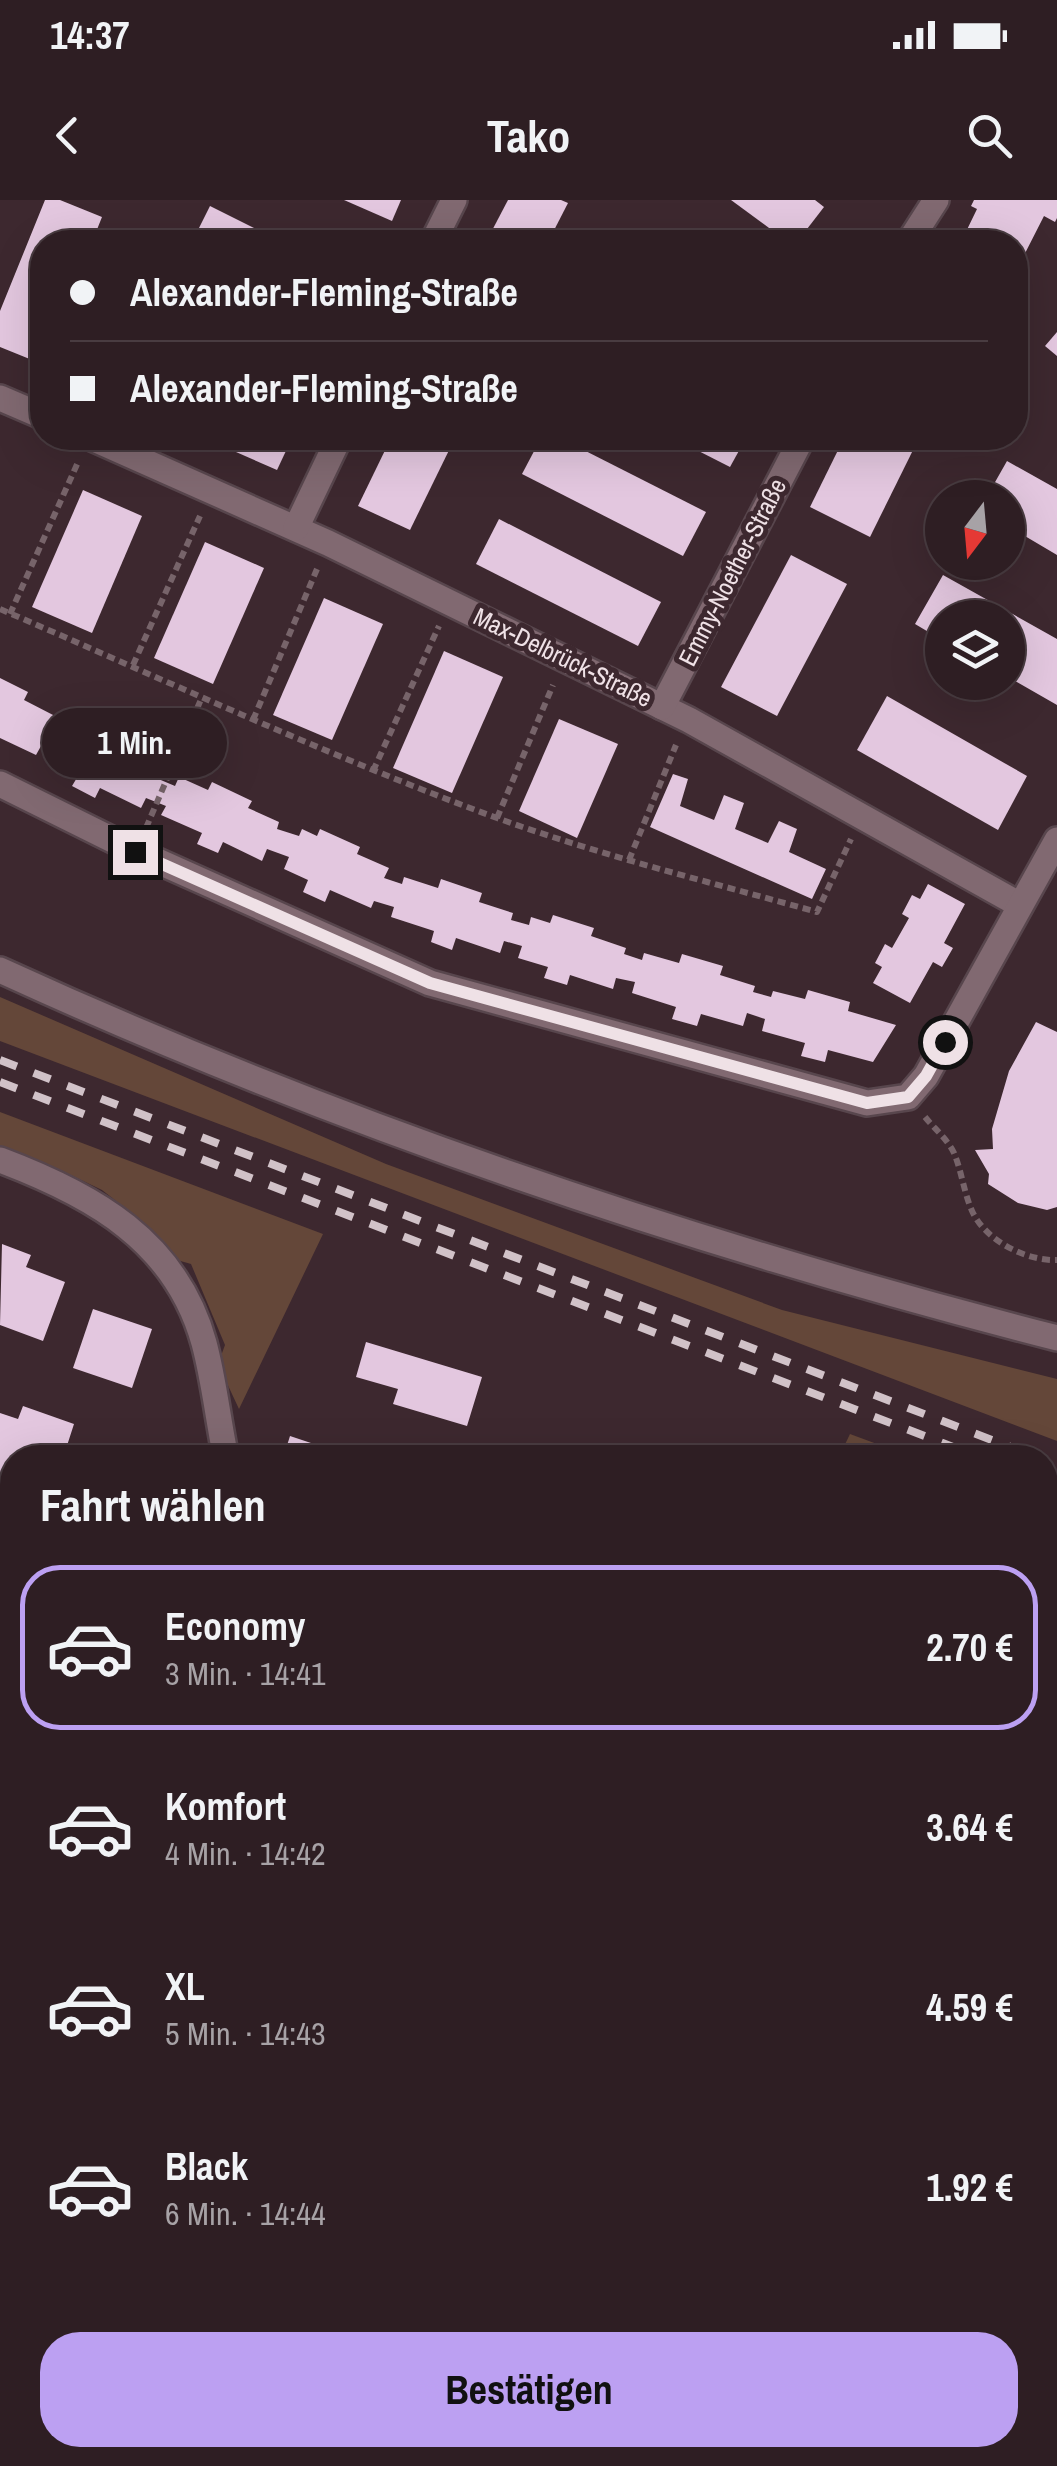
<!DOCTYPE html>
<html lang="de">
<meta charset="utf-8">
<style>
body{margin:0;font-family:"Archivo Narrow",sans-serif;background:#3a2b30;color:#f1f3f6;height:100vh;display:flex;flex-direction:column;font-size:38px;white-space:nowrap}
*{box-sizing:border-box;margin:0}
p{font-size:32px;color:#a7a2a6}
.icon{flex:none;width:55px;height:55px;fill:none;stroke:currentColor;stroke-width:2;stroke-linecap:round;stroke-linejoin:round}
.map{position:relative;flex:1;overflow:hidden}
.side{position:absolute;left:0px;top:1245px;width:1058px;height:1022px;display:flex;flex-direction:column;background:#2e1e23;border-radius:40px 40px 0 0;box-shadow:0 10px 40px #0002,0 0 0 2px #493c41}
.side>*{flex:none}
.top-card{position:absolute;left:30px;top:30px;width:998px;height:220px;border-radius:40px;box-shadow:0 10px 40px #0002,0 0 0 2px #493c41;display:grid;align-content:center;height:220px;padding:0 40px;background:#2e1e23}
.needle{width:65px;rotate:196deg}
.tools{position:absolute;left:925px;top:280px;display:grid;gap:20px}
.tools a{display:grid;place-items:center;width:100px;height:100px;border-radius:50%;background:#2e1e23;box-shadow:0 10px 40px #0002,0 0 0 2px #493c41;font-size:50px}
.end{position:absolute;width:45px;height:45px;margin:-22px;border:12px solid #efe1e6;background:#111;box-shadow:0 0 0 5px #111}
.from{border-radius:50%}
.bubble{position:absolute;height:70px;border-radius:35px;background:#2e1e23;box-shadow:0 10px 40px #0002,0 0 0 2px #493c41;font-size:32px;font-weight:800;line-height:70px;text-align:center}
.top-card b{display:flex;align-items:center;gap:35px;height:95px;font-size:38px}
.top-card b+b{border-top:2px solid #493c41}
.top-card i{width:25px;height:25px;background:#f1f3f6}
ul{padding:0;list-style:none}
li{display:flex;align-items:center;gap:30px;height:165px;margin:0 20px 15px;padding:0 20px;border:5px solid transparent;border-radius:40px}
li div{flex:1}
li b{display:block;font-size:38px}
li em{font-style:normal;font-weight:800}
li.current{border-color:#bca0f2}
li>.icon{width:90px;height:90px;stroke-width:1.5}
h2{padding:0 40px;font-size:45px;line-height:120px}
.button{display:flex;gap:20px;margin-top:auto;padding:20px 40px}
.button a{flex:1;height:115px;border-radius:40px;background:#bca0f2;color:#111;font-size:40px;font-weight:800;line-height:115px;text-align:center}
.status{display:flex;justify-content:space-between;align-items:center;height:70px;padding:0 50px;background:#2e1e23;direction:ltr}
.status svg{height:28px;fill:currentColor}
header{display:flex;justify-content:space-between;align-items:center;height:130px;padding:0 40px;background:#2e1e23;font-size:45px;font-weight:800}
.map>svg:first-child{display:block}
</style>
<div class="status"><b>14:37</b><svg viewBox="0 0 49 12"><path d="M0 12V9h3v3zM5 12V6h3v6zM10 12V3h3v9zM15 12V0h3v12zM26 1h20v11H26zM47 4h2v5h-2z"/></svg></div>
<header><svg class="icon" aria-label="back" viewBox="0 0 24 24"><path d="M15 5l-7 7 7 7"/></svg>Tako<svg class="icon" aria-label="search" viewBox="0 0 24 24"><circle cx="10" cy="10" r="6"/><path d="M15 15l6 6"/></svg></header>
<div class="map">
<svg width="1057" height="2266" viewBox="0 0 1057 2266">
<rect width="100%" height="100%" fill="#3d282f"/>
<g fill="#644739">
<path d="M0 797 386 964 782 1110 1057 1179V1241L0 841Z"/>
<path d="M0 912 323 1034 239 1209 218 1164 225 1145 191 1064 177 1060 148 1026 102 990 58 969 0 946Z"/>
<path d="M850 1234 912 1257H839Z"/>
<path d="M1045 1308 1057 1313V1402L1045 1400Z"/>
<path d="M1045 1431 1057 1432V1860L1045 1856Z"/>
<path d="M1057 2016V2175L1045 2172V2054Z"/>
<path d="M1045 2207 1057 2210V2266H521L528 2255H1045Z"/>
<path d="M215 2255H399L430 2266H208Z"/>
</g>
<g fill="#e3c7df">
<path d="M45 0H60L102 17 92 42H42V164L0 147V111Z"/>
<path d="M344 0H401L392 21Z"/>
<path d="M508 0H561L568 3 548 42H486Z"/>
<path d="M731 0H815L824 7 797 42H788Z"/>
<path d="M974 0H1057V18L1055 22 1044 16 1015 73V42H961L977 9 971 6Z"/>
<path d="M210 6 262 32 285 42H192Z"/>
<path d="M1057 132V156L1045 146Z"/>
<path d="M204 238H292L277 270Z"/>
<path d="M391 238H455L410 330 358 306Z"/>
<path d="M541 238H560L706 312 683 356 522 274Z"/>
<path d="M673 238H746L730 267Z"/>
<path d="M844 238H919L870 337 810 307Z"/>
<path d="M1007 261 1057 289V355L1008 326V298H986Z"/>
<path d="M83 290 142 316 92 433 32 407Z"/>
<path d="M499 319 661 402 638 446 476 364Z"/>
<path d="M205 342 264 368 213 484 154 458Z"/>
<path d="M791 355 847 384 777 516 721 487Z"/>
<path d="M943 375 1057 439V505L1008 477V418H942V440L915 424Z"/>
<path d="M324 398 383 424 332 540 273 515Z"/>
<path d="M444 451 503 477 452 593 393 568Z"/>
<path d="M0 478 28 492 24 500 55 516 52 524 69 531 71 526 89 534 93 527 135 548 131 555 160 570 156 578 175 586 179 577 208 590 212 582 252 601 248 608 279 622 277 629 299 636 302 629 317 636 320 629 360 647 357 654 389 668 384 678 402 684 404 677 438 688 441 679 482 693 479 702 513 713 511 720 529 725 531 717 550 723 553 715 594 728 591 736 626 748 624 754 642 760 644 753 679 763 682 754 723 766 720 775 755 786 753 792 771 797 773 791 805 799 808 790 850 802 848 811 896 825 873 862 828 850 825 862 801 856 805 843 762 831 765 819 747 813 743 826 701 814 697 826 672 819 676 807 632 793 635 782 616 778 613 789 570 775 567 785 544 778 548 767 518 758 522 746 504 741 500 753 456 738 452 750 431 742 434 731 391 717 394 707 374 701 371 708 330 690 325 702 303 692 308 680 284 669 289 657 267 649 262 661 223 642 218 653 197 644 202 633 161 615 166 606 146 598 141 608 100 588 95 598 72 586 78 576 52 563 58 552 41 546 36 555 0 538Z"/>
<path d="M887 496 1027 576 998 630 857 550Z"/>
<path d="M559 519 618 544 577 638 519 611Z"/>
<path d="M673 574 688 579 680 606 714 620 724 595 744 603 735 629 768 643 779 621 797 629 789 652 826 669 812 699 650 627Z"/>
<path d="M928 684 965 704 944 743 953 748 942 767 933 762 910 803 873 783 882 767 875 763 885 744 892 748 909 718 902 714 912 695 920 699Z"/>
<path d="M1036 822 1057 832V1007L1047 1010 1018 1003 988 984 989 974 975 950 993 949 992 929 1009 871Z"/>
<path d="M2 1044 31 1055 26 1067 65 1082 43 1141 0 1125Z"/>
<path d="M93 1109 152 1129 132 1188 73 1168Z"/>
<path d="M366 1142 482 1177 467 1226 393 1204 398 1189 356 1177Z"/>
<path d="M23 1206 74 1224 63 1258H12V1292L0 1288V1213L18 1219Z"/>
<path d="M290 1236 344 1254 342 1258H283Z"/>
<path d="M0 1363 12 1368V1434L0 1429Z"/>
<path d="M12 1700V1732L0 1726Z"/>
<path d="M4 1815 12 1821V1899L0 1892V1821Z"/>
<path d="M1045 1817 1057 1821V1843L1045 1839Z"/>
</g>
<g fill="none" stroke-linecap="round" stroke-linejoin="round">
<defs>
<g id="service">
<path d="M1045 1992 1057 1996"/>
<path d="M507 2266 510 2255"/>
</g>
<g id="minor">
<path d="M433 42 454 0"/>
<path d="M909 42 936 0"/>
<path d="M0 198 42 216"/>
<path d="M92 238 328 343 689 520 1020 705"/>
<path d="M296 328 339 238"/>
<path d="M662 507 802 238"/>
<path d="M0 584 135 651 430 783 867 903 908 897 926 876 1057 640"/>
<path d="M0 960C93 995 176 1041 204 1143 214 1180 218 1220 226 1258"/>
<path d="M0 1507 12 1502"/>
<path d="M0 1558 12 1598"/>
<path d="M0 1934 12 1942"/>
</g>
<path id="secondary" d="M0 770C340 926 695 1045 1057 1138"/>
</defs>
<use href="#service" stroke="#58464d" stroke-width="22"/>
<use href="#minor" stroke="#58464d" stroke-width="30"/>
<use href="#secondary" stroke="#58464d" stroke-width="30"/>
<g stroke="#77646a" stroke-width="6" stroke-dasharray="8 5" stroke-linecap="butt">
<path d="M0 409C165 480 328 556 497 618 602 656 710 682 817 712L851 639"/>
<path d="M10 414 79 260"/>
<path d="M133 465 200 316"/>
<path d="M253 520 317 369"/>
<path d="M373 571 439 426"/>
<path d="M497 618 553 485"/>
<path d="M146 628 202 497"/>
<path d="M629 660 676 545"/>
<path d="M925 917C934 928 948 940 954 953 962 972 964 994 973 1013 987 1041 1026 1061 1057 1060"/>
<path d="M0 1332 12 1337"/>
<path d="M1045 1409 1057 1411"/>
<path d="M1045 1722 1057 1690"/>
<path d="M1045 1744 1057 1747"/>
<path d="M1045 1829 1057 1833"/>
<path d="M1045 1917 1057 1907"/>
<path d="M1045 2190 1057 2193"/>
<path d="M755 2255 758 2266"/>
<path d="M628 2266 631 2255"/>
</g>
<use href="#service" stroke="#816971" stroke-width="18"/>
<use href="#minor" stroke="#816971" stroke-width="25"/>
<use href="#secondary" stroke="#816971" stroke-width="25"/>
<g stroke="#d1c2c8" stroke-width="8" stroke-dasharray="18 18" stroke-linecap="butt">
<path d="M0 860 1039 1258"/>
<path d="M0 882 982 1258"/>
<path d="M1045 1282 1057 1286"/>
</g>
</g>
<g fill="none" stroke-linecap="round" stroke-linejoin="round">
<path stroke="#efe1e6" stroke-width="12" d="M135 652 430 783 867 903 908 897 926 876 945 842"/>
</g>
<g text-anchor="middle" stroke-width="10" stroke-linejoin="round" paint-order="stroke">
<g font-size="25" fill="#efe1e6" stroke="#3d282f">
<text transform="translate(732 372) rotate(-63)" y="9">Emmy-Noether-Straße</text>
<text transform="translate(563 457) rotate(26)" y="9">Max-Delbrück-Straße</text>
</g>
</g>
</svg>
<div class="tools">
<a><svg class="needle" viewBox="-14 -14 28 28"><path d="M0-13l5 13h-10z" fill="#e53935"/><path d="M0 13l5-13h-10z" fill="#a7a2a6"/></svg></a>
<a><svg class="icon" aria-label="layers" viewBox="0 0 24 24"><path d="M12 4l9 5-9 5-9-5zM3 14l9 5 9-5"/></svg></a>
</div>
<i class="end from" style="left:945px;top:842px"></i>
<i class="end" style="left:135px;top:652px"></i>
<div class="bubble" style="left:42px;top:508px;width:185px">1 Min.</div>
<div class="top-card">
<b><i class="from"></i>Alexander-Fleming-Straße</b>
<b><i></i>Alexander-Fleming-Straße</b>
</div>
<section class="side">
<h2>Fahrt wählen</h2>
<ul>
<li class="current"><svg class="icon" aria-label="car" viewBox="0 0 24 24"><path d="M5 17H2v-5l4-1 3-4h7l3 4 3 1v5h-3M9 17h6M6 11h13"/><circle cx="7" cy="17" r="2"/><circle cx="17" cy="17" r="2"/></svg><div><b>Economy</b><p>3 Min. · 14:41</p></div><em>2.70 €</em></li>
<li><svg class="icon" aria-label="car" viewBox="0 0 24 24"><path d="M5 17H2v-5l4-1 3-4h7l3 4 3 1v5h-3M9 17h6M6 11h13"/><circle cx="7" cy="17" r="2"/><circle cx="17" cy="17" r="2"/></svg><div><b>Komfort</b><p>4 Min. · 14:42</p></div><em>3.64 €</em></li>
<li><svg class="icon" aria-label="car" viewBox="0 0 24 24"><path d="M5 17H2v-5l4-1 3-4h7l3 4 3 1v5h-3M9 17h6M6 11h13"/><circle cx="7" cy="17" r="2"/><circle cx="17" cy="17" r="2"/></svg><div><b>XL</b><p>5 Min. · 14:43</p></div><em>4.59 €</em></li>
<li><svg class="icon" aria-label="car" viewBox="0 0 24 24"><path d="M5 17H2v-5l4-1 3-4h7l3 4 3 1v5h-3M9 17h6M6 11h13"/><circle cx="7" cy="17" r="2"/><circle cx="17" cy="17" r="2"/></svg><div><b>Black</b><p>6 Min. · 14:44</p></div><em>1.92 €</em></li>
</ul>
<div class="button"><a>Bestätigen</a></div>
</section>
</div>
